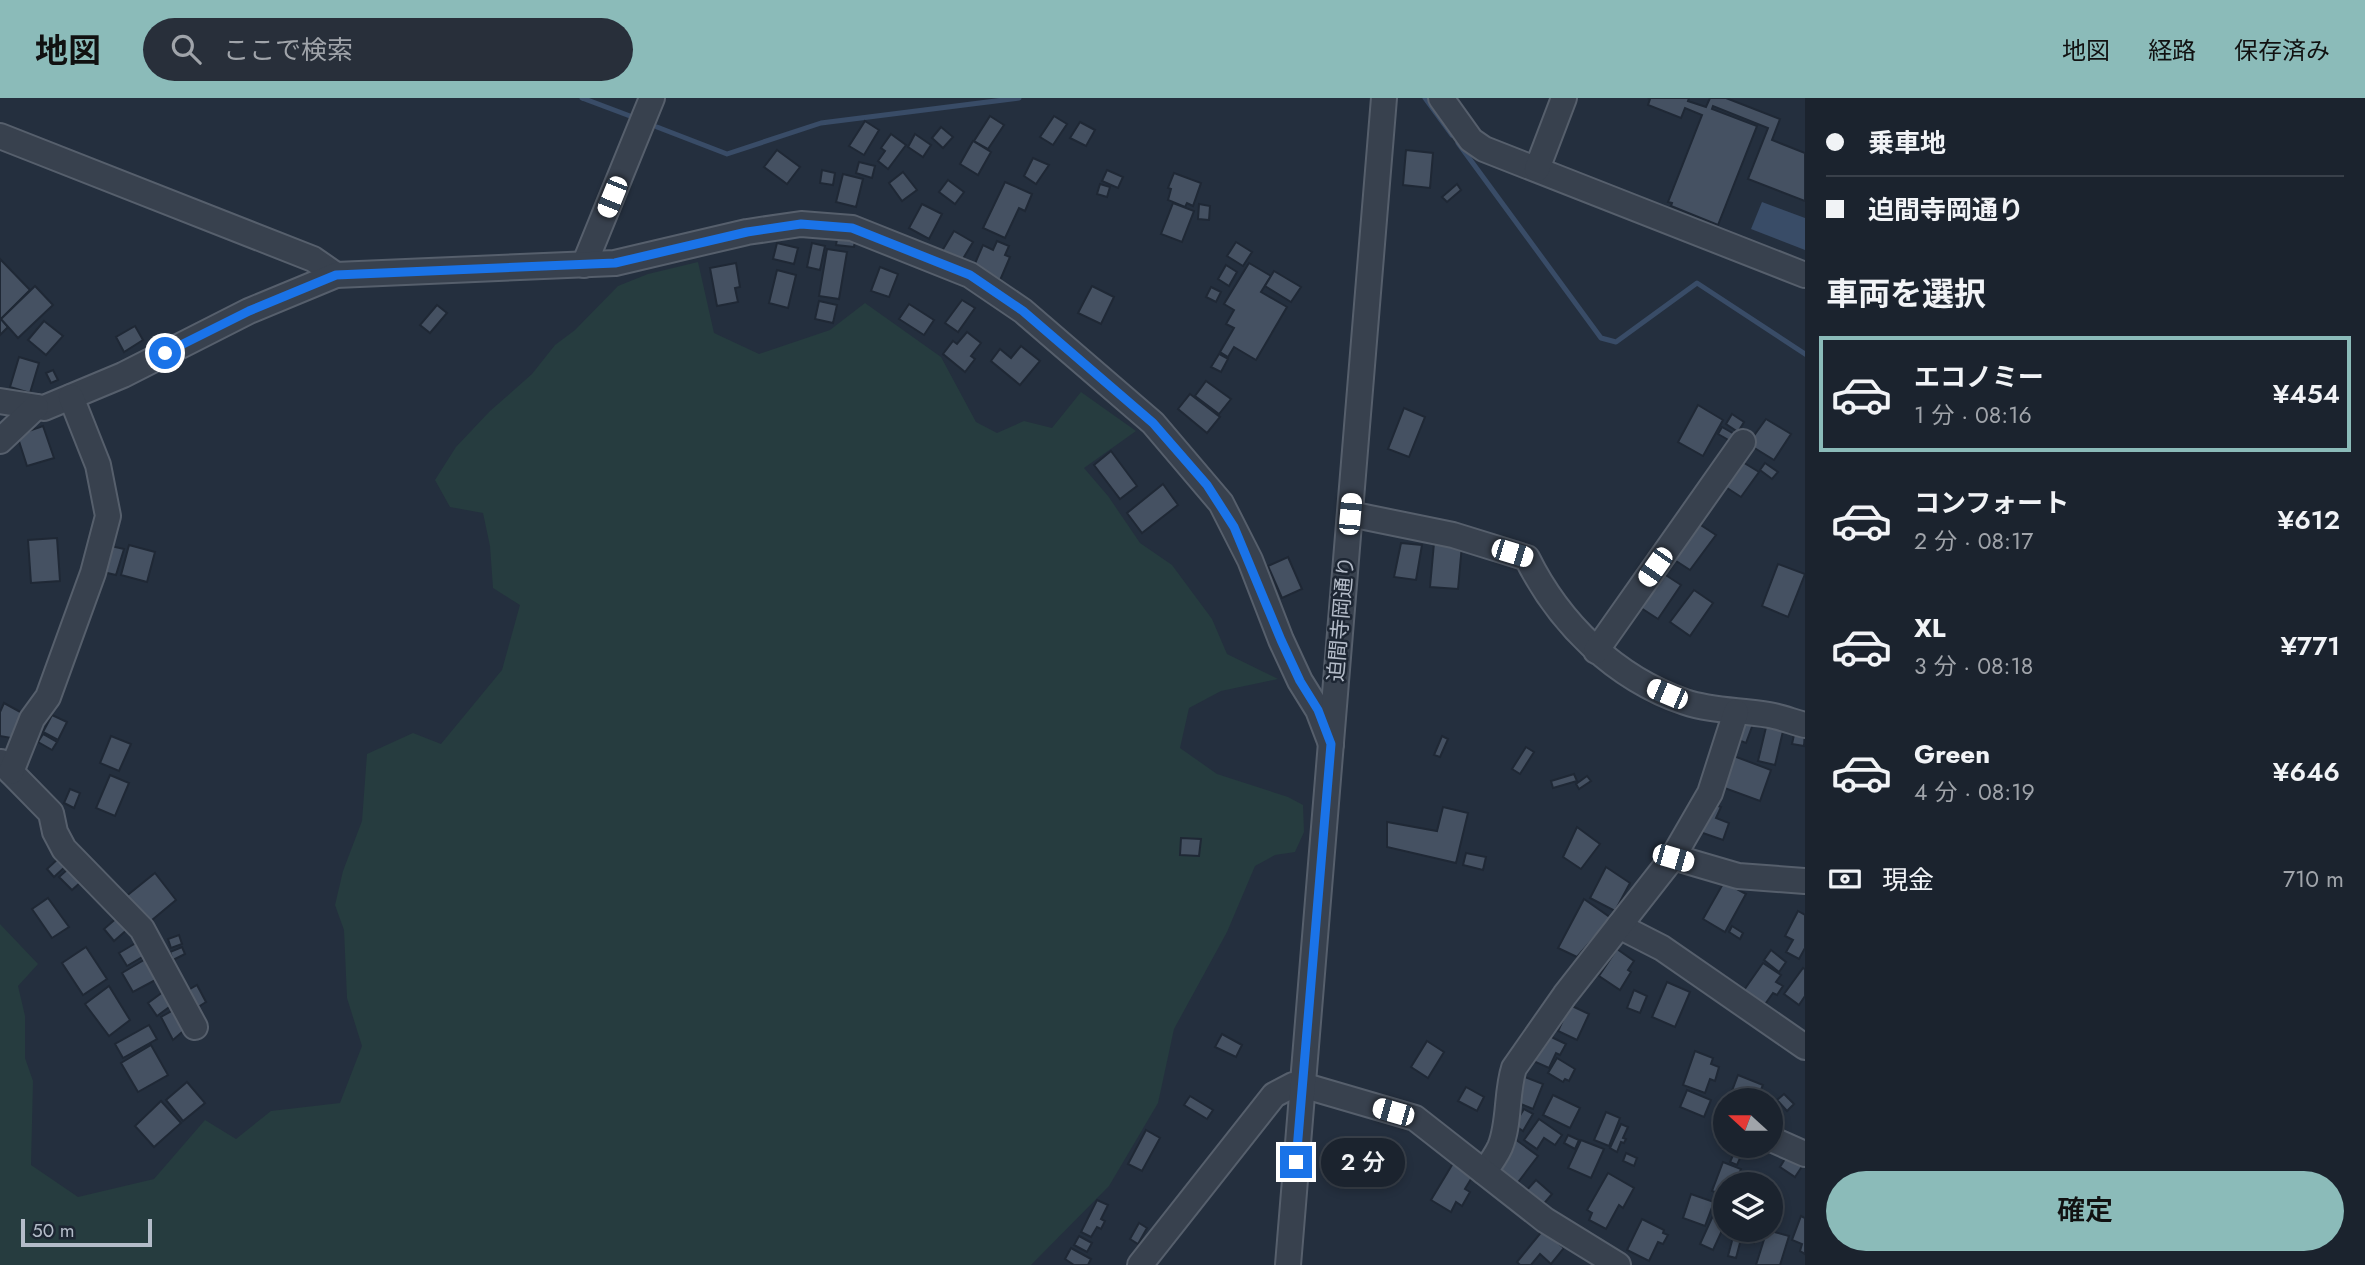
<!DOCTYPE html>
<html lang="ja">
<meta charset="utf-8">
<style>
body{margin:0;font-family:Jost,"Noto Sans JP",sans-serif;background:#282f3a;color:#f1f3f6;height:100vh;display:flex;flex-direction:column;font-size:26px;white-space:nowrap}
*{box-sizing:border-box;margin:0}
p{font-size:23px;color:#a0a4aa}
.icon{flex:none;width:38px;height:38px;fill:none;stroke:currentColor;stroke-width:2;stroke-linecap:round;stroke-linejoin:round}
.map{position:relative;flex:1;overflow:hidden}
.side{display:flex;flex-direction:column;background:#1b232e;width:560px}
.side>*{flex:none}
.guide{display:grid;align-content:center;height:154px;padding:0 21px;background:#1b232e}
.needle{width:46px;rotate:291deg}
.tools{position:absolute;left:1713px;top:990px;display:grid;gap:14px}
.tools a{display:grid;place-items:center;width:70px;height:70px;border-radius:50%;background:#1b232e;box-shadow:0 4px 10px #0003,0 0 0 2px #39404a;font-size:35px}
.scale{position:absolute;left:21px;bottom:18px;width:131px;box-sizing:border-box;padding-left:7px;border:4px solid #b4bcc9;border-top:0;font-size:19px;line-height:24px;white-space:nowrap;color:#b4bcc9;-webkit-text-stroke:5px #1d2633;paint-order:stroke}
.end{position:absolute;width:32px;height:32px;margin:-16px;border:9px solid #1a73e8;background:#fff;box-shadow:0 0 0 4px #fff}
.from{border-radius:50%}
.bubble{position:absolute;height:49px;border-radius:24px;background:#1b232e;box-shadow:0 4px 10px #0003,0 0 0 2px #39404a;font-size:23px;font-weight:600;line-height:49px;text-align:center}
.car{position:absolute;width:21px;height:42px;margin:-21px -10px;border-radius:9px;box-shadow:0 0 5px 2px #0007;background:linear-gradient(#fff 24%,#345 0 40%,#fff 0 76%,#345 0 86%,#fff 0)}
.guide b{display:flex;align-items:center;gap:24px;height:66px;font-size:26px}
.guide b+b{border-top:2px solid #39404a}
.guide i{width:18px;height:18px;background:#f1f3f6}
ul{padding:0;list-style:none}
li{display:flex;align-items:center;gap:21px;height:116px;margin:0 14px 10px;padding:0 7px;border:4px solid transparent;border-radius:0px}
li div{flex:1}
li b{display:block;font-size:26px}
li em{font-style:normal;font-weight:600}
li.on{border-color:#8bbbb9}
li>.icon{width:63px;height:63px;stroke-width:1.5}
h2{padding:0 21px;font-size:32px;line-height:84px}
.pay{display:flex;align-items:center;gap:18px;height:77px;padding:0 21px;font-size:26px}
.pay p{margin-inline-start:auto}
.action{display:flex;gap:14px;margin-top:auto;padding:14px 21px}
.action a{flex:1;height:80px;border-radius:42px;background:#8bbbb9;color:#111;font-size:28px;font-weight:600;line-height:80px;text-align:center}
header{display:flex;align-items:center;gap:42px;box-sizing:border-box;height:98px;padding:0 35px;background:#8bbbb9;color:#111}
header strong{font-size:33px}
nav{display:flex;gap:38px;margin-inline-start:auto;font-size:24px}
.search{width:490px;height:63px;background:#282f3a;display:flex;align-items:center;gap:18px;box-sizing:border-box;padding:0 24px;border-radius:38px;color:#a0a4aa;font-size:26px}
main{display:flex;flex:1;min-height:0}
.map>svg:first-child{display:block}
</style>
<header>
<strong>地図</strong>
<div class="search"><svg class="icon" aria-label="search" viewBox="0 0 24 24"><circle cx="10" cy="10" r="6"/><path d="M15 15l6 6"/></svg>ここで検索</div>
<nav><a>地図</a><a>経路</a><a>保存済み</a></nav>
</header>
<main>
<div class="map">
<svg width="1805" height="1167" viewBox="0 0 1805 1167">
<rect width="100%" height="100%" fill="#242f3e"/>
<path fill="#263c3f" d="M698 164 714 235 759 256 830 232 865 205 941 259 976 324 997 335 1024 323 1052 330 1081 294 1136 333 1084 370 1108 398 1140 445 1172 467 1212 521 1227 556 1278 581 1221 593 1189 610 1180 650 1217 676 1288 699 1303 707 1304 734 1295 754 1275 757 1255 768 1227 834 1174 931 1158 1005 1109 1088 1031 1167H0V826L38 866 18 888 25 918V960L33 983 31 1067 78 1099 154 1081 205 1022 236 1041 271 1013 340 1005 362 948 347 900 344 832 335 807 343 773 362 723 367 656 413 635 441 646 502 572 520 507 493 490 490 448 483 415 450 409 435 382 456 349 490 313 532 276 555 247 575 232 618 188 648 176Z"/>
<path fill="#394c67" d="M1762 104 1805 120V152L1751 131Z"/>
<g fill="none" stroke-linecap="round" stroke-linejoin="round">
<g stroke="#394c67" stroke-width="5">
<path d="M582 0 630 18"/>
<path d="M1425 0 1452 37"/>
<path d="M657 29 727 56 821 25 1019 0"/>
<path d="M1458 45 1601 240 1616 244 1697 185 1805 256"/>
</g>
</g>
<g fill="#455162" stroke="#1f2835" stroke-width="2">
<path d="M1648 0H1689L1688 3 1706 9 1710 0H1726L1780 21 1772 42 1805 55V103L1748 81 1768 30 1713 8 1712 11 1757 28 1718 127 1671 108 1672 105 1668 104 1702 17 1685 10 1681 20 1648 7 1650 1Z"/>
<path d="M990 18 1004 27 988 51 974 43Z"/>
<path d="M1054 18 1067 26 1053 47 1040 39Z"/>
<path d="M865 23 879 32 864 57 849 48Z"/>
<path d="M1080 24 1095 32 1086 48 1070 40Z"/>
<path d="M941 29 953 39 943 50 932 40Z"/>
<path d="M891 36 906 47 888 71 878 63 885 53 881 50Z"/>
<path d="M915 36 931 47 923 59 908 49Z"/>
<path d="M973 43 991 54 978 77 960 66Z"/>
<path d="M777 52 800 69 787 86 764 69Z"/>
<path d="M1406 52 1433 55 1430 90 1403 87Z"/>
<path d="M1033 60 1049 67 1036 86 1024 78Z"/>
<path d="M859 64 875 68 872 80 856 75Z"/>
<path d="M822 72 835 75 833 87 820 85Z"/>
<path d="M1107 72 1123 79 1118 90 1102 83Z"/>
<path d="M903 74 917 92 902 103 889 85Z"/>
<path d="M1174 75 1201 85 1193 108 1187 105 1185 109 1168 102 1171 91 1168 90Z"/>
<path d="M843 76 863 81 856 109 836 104Z"/>
<path d="M948 82 964 94 955 106 939 94Z"/>
<path d="M1005 84 1032 96 1025 113 1019 110 1005 140 983 130Z"/>
<path d="M1100 86 1110 89 1107 99 1097 96Z"/>
<path d="M1457 86 1461 92 1447 104 1442 99Z"/>
<path d="M1173 105 1194 113 1182 144 1161 136Z"/>
<path d="M922 106 942 116 929 141 909 130Z"/>
<path d="M1199 106 1210 108 1209 122 1198 121Z"/>
<path d="M954 133 973 144 961 164 942 153Z"/>
<path d="M838 135 856 137 854 149 836 147Z"/>
<path d="M997 143 1009 148 1005 157 1010 159 998 187 970 177 983 147 993 152Z"/>
<path d="M1236 144 1252 154 1243 168 1227 158Z"/>
<path d="M777 145 798 150 794 166 773 161Z"/>
<path d="M812 145 825 148 820 172 807 169Z"/>
<path d="M827 151 847 154 839 201 819 198Z"/>
<path d="M0 161 30 192 1 221 8 229 0 237Z"/>
<path d="M736 165 740 189 735 190 738 204 717 208 710 170Z"/>
<path d="M1249 165 1271 178 1261 194 1287 209 1256 262 1234 249 1228 259 1220 254 1234 230 1226 226 1234 212 1224 206Z"/>
<path d="M1226 167 1237 174 1229 188 1218 181Z"/>
<path d="M880 169 898 176 889 199 871 193Z"/>
<path d="M777 172 796 177 788 210 769 205Z"/>
<path d="M1274 173 1301 189 1291 204 1265 188Z"/>
<path d="M35 188 53 207 18 240 1 221Z"/>
<path d="M1092 188 1114 199 1101 226 1078 215Z"/>
<path d="M1211 189 1221 194 1216 204 1206 199Z"/>
<path d="M962 202 975 210 958 234 945 225Z"/>
<path d="M819 203 837 207 833 225 815 221Z"/>
<path d="M909 206 934 222 924 237 899 221Z"/>
<path d="M437 207 447 215 430 235 420 227Z"/>
<path d="M44 223 63 238 46 257 28 242Z"/>
<path d="M135 228 143 242 124 254 116 239Z"/>
<path d="M967 234 981 245 971 258 975 261 965 274 943 256 953 243 957 246Z"/>
<path d="M1021 248 1040 263 1020 287 991 263 1000 251 1011 260Z"/>
<path d="M1219 256 1228 261 1221 274 1211 269Z"/>
<path d="M19 259 39 265 30 295 10 289Z"/>
<path d="M53 272 58 282 51 285 46 275Z"/>
<path d="M1206 283 1231 301 1219 316 1195 298Z"/>
<path d="M1190 296 1220 319 1207 335 1178 311Z"/>
<path d="M1698 307 1723 322 1703 358 1678 344Z"/>
<path d="M1404 310 1425 319 1409 359 1388 351Z"/>
<path d="M1732 316 1744 324 1738 334 1726 326Z"/>
<path d="M1766 321 1791 336 1774 362 1748 346Z"/>
<path d="M43 328 54 360 27 368 17 337Z"/>
<path d="M1722 329 1736 337 1732 344 1718 336Z"/>
<path d="M1111 353 1137 388 1120 401 1094 367Z"/>
<path d="M1736 360 1759 374 1741 399 1718 384Z"/>
<path d="M1765 365 1778 374 1772 381 1760 372Z"/>
<path d="M1163 386 1178 407 1142 435 1127 415Z"/>
<path d="M1696 424 1716 437 1690 472 1670 459Z"/>
<path d="M57 440 60 483 31 485 28 442Z"/>
<path d="M1401 445 1422 447 1416 482 1394 479Z"/>
<path d="M1434 445 1462 447 1458 491 1430 489Z"/>
<path d="M129 447 155 454 147 484 121 477Z"/>
<path d="M111 448 124 451 116 477 103 474Z"/>
<path d="M1288 459 1302 491 1282 500 1268 468Z"/>
<path d="M1778 466 1805 476 1788 519 1762 508Z"/>
<path d="M1661 474 1681 487 1658 521 1638 508Z"/>
<path d="M1694 492 1713 505 1690 538 1670 524Z"/>
<path d="M4 605 24 616 11 640 0 638V614Z"/>
<path d="M52 617 67 624 58 642 43 634Z"/>
<path d="M1740 621 1753 626 1746 645 1733 640Z"/>
<path d="M1767 625 1784 629 1775 667 1758 663Z"/>
<path d="M1795 632 1805 634 1804 648 1792 646Z"/>
<path d="M43 636 57 644 52 652 38 644Z"/>
<path d="M111 638 131 646 119 673 100 665Z"/>
<path d="M1442 638 1448 641 1440 659 1434 657Z"/>
<path d="M1526 649 1534 654 1520 676 1512 671Z"/>
<path d="M1731 657 1771 672 1760 703 1719 688Z"/>
<path d="M1574 676 1577 683 1553 690 1551 683Z"/>
<path d="M110 677 129 685 115 718 96 710Z"/>
<path d="M1587 678 1591 683 1579 691 1576 686Z"/>
<path d="M70 691 80 695 74 710 64 705Z"/>
<path d="M1707 704 1721 709 1716 720 1729 725 1723 742 1697 733Z"/>
<path d="M1443 709 1468 715 1456 765 1387 749V724L1437 733Z"/>
<path d="M1577 729 1600 746 1581 771 1563 759Z"/>
<path d="M1181 740 1201 741 1199 758 1180 757Z"/>
<path d="M1466 755 1486 759 1483 772 1463 767Z"/>
<path d="M60 759 67 767 54 779 47 771Z"/>
<path d="M1606 769 1630 785 1615 813 1590 800Z"/>
<path d="M69 770 82 783 72 792 59 779Z"/>
<path d="M155 775 176 802 146 827 124 800Z"/>
<path d="M1724 784 1746 796 1725 834 1703 821Z"/>
<path d="M48 800 69 829 52 840 32 811Z"/>
<path d="M1584 801 1611 820 1577 859 1558 850Z"/>
<path d="M1798 813 1805 817V850L1799 861 1786 854 1793 842 1785 838Z"/>
<path d="M119 818 129 830 114 843 104 831Z"/>
<path d="M1732 828 1743 835 1740 841 1729 834Z"/>
<path d="M179 837 182 846 171 850 168 841Z"/>
<path d="M141 842 149 855 127 868 119 855Z"/>
<path d="M86 849 107 881 83 897 62 865Z"/>
<path d="M182 849 185 856 173 862 170 854Z"/>
<path d="M1617 851 1634 863 1628 872 1631 874 1620 892 1599 878Z"/>
<path d="M1771 852 1786 864 1779 874 1764 862Z"/>
<path d="M149 859 161 879 133 894 122 875Z"/>
<path d="M1763 865 1781 877 1776 884 1783 888 1777 897 1773 895 1763 909 1742 895Z"/>
<path d="M1803 870 1805 871V898L1799 907 1784 896Z"/>
<path d="M1667 884 1690 894 1675 929 1652 919Z"/>
<path d="M197 887 206 904 195 911 185 894Z"/>
<path d="M109 888 130 922 109 938 85 906Z"/>
<path d="M167 891 176 904 157 918 148 905Z"/>
<path d="M1634 892 1647 898 1640 915 1627 910Z"/>
<path d="M1570 907 1589 916 1577 942 1558 933Z"/>
<path d="M179 909 189 928 173 942 161 919Z"/>
<path d="M149 927 157 941 123 960 115 946Z"/>
<path d="M1543 935 1566 946 1560 957 1556 955 1549 970 1531 962Z"/>
<path d="M1222 936 1242 947 1236 959 1215 949Z"/>
<path d="M1427 943 1444 954 1428 980 1411 969Z"/>
<path d="M151 947 168 977 138 994 121 965Z"/>
<path d="M1695 953 1713 960 1711 966 1719 969 1715 983 1710 981 1705 995 1683 987Z"/>
<path d="M1557 960 1575 971 1569 983 1565 981 1563 984 1548 975Z"/>
<path d="M1520 977 1543 986 1533 1011 1511 1002Z"/>
<path d="M1738 977 1763 987 1756 1003H1734L1735 1000 1730 998Z"/>
<path d="M187 984 205 1005 183 1023 166 1002Z"/>
<path d="M1466 989 1484 999 1477 1013 1458 1003Z"/>
<path d="M1687 992 1711 1002 1704 1019 1680 1009Z"/>
<path d="M1784 996 1794 1006 1787 1013 1777 1002Z"/>
<path d="M1553 997 1580 1010 1570 1030 1543 1017Z"/>
<path d="M1190 998 1213 1012 1207 1021 1184 1007Z"/>
<path d="M161 1003 181 1025 154 1049 135 1028Z"/>
<path d="M1524 1011 1533 1016 1523 1033 1514 1027Z"/>
<path d="M1606 1014 1620 1020 1609 1048 1594 1042Z"/>
<path d="M1539 1021 1562 1037 1555 1047 1544 1040 1537 1051 1524 1042Z"/>
<path d="M1621 1026 1628 1029 1623 1040 1626 1041 1624 1045 1621 1044 1617 1054 1610 1050Z"/>
<path d="M1146 1032 1160 1040 1142 1073 1128 1066Z"/>
<path d="M1568 1037 1579 1042 1575 1051 1564 1045Z"/>
<path d="M1515 1041 1538 1058 1516 1087 1494 1070Z"/>
<path d="M1581 1042 1604 1051 1591 1080 1568 1070Z"/>
<path d="M1737 1048H1758L1756 1053 1745 1049 1737 1067 1730 1064Z"/>
<path d="M1626 1055 1637 1060 1634 1068 1623 1063Z"/>
<path d="M1788 1056 1803 1067 1795 1079 1780 1069Z"/>
<path d="M1455 1062 1474 1076 1465 1091 1470 1094 1462 1108 1456 1104 1451 1114 1431 1102Z"/>
<path d="M1723 1064 1741 1071 1735 1087H1726V1098L1712 1093Z"/>
<path d="M1608 1075 1634 1090 1623 1110 1619 1107 1606 1131 1589 1122 1592 1115 1587 1112Z"/>
<path d="M1536 1082 1552 1096 1542 1108 1526 1093Z"/>
<path d="M1691 1096 1714 1104 1705 1128 1683 1120Z"/>
<path d="M1097 1102 1108 1107 1101 1121 1105 1123 1101 1131 1097 1129 1091 1139 1081 1134Z"/>
<path d="M1716 1111 1726 1115V1124L1713 1152 1700 1146Z"/>
<path d="M1801 1118 1805 1120V1156L1800 1153 1802 1146 1792 1142Z"/>
<path d="M1642 1121 1664 1132 1663 1135 1668 1137 1663 1146 1658 1144 1649 1163 1627 1152Z"/>
<path d="M1139 1125 1147 1130 1138 1146 1130 1141Z"/>
<path d="M1543 1132 1564 1150 1551 1166 1540 1156 1531 1167H1520L1517 1164Z"/>
<path d="M1748 1132H1759L1754 1145 1744 1141Z"/>
<path d="M1767 1132 1789 1138 1780 1167H1756Z"/>
<path d="M1079 1138 1092 1145 1087 1154 1074 1147Z"/>
<path d="M1733 1139 1741 1141 1736 1160 1728 1158Z"/>
<path d="M1071 1150 1091 1161 1088 1167H1074L1065 1161Z"/>
</g>
<g fill="none" stroke-linecap="round" stroke-linejoin="round">
<defs>
<g id="minor">
<path d="M1441 0 1471 42 1484 51 1805 177"/>
<path d="M0 38 313 161 336 177"/>
<path d="M1537 71 1564 0"/>
<path d="M584 167 652 0"/>
<path d="M0 303 44 310 123 277 249 213 336 177 615 165 747 134 801 126 852 130 970 177 1023 213 1153 325 1221 405 1250 462 1281 542 1300 583 1318 612 1331 646"/>
<path d="M0 343 36 309"/>
<path d="M1350 416 1453 437 1527 460C1559 525 1615 580 1685 604 1711 613 1741 612 1769 617 1781 619 1793 624 1805 627"/>
<path d="M1596 553 1743 344"/>
<path d="M1 664 51 715 55 734 64 751 142 831 195 929"/>
<path d="M11 674 32 621 48 599 93 475 108 418 98 367 71 299"/>
<path d="M1673 759 1738 778 1805 783"/>
<path d="M1619 828 1662 850 1805 949"/>
<path d="M1771 1041 1805 1056"/>
<path d="M1484 1074C1490 1066 1496 1058 1500 1049 1510 1025 1506 995 1514 970L1565 897 1673 759 1710 695 1736 614"/>
<path d="M1140 1167 1274 997 1293 987H1302L1415 1020 1545 1122 1618 1167"/>
<path d="M1288 1167 1384 0"/>
</g>
</defs>
<use href="#minor" stroke="#565f6c" stroke-width="28"/>
<use href="#minor" stroke="#38414e" stroke-width="24"/>
</g>
<g fill="none" stroke-linecap="round" stroke-linejoin="round">
<path stroke="#1a73e8" stroke-width="9" d="M165 255 249 213 336 177 615 165 747 134 801 126 852 130 970 177 1023 213 1153 325 1207 387 1234 429 1281 542 1300 583 1318 612 1331 646 1296 1064"/>
</g>
<g text-anchor="middle" stroke-width="5" stroke-linejoin="round" paint-order="stroke">
<g font-size="21" fill="#b4bcc9" stroke="#1d2633">
<text transform="translate(1341 521) rotate(-85)" y="7">迫間寺岡通り</text>
</g>
</g>
</svg>
<div class="tools">
<a><svg class="needle" viewBox="-14 -14 28 28"><path d="M0-13l5 13h-10z" fill="#e53935"/><path d="M0 13l5-13h-10z" fill="#a0a4aa"/></svg></a>
<a><svg class="icon" aria-label="layers" viewBox="0 0 24 24"><path d="M12 4l9 5-9 5-9-5zM3 14l9 5 9-5"/></svg></a>
</div>
<div class="scale">50 m</div>
<i class="end from" style="left:165px;top:255px"></i>
<i class="end" style="left:1296px;top:1064px"></i>
<div class="bubble" style="left:1321px;top:1040px;width:84px">2 分</div>
<i class="car" style="left:612px;top:99px;rotate:202deg"></i>
<i class="car" style="left:1350px;top:416px;rotate:5deg"></i>
<i class="car" style="left:1512px;top:455px;rotate:107deg"></i>
<i class="car" style="left:1655px;top:469px;rotate:215deg"></i>
<i class="car" style="left:1667px;top:596px;rotate:293deg"></i>
<i class="car" style="left:1673px;top:760px;rotate:106deg"></i>
<i class="car" style="left:1393px;top:1014px;rotate:286deg"></i>
</div>
<section class="side">
<div class="guide">
<b><i class="from"></i>乗車地</b>
<b><i></i>迫間寺岡通り</b>
</div>
<h2>車両を選択</h2>
<ul>
<li class="on"><svg class="icon" aria-label="car" viewBox="0 0 24 24"><path d="M5 17H2v-5l4-1 3-4h7l3 4 3 1v5h-3M9 17h6M6 11h13"/><circle cx="7" cy="17" r="2"/><circle cx="17" cy="17" r="2"/></svg><div><b>エコノミー</b><p>1 分 · 08:16</p></div><em>¥454</em></li>
<li><svg class="icon" aria-label="car" viewBox="0 0 24 24"><path d="M5 17H2v-5l4-1 3-4h7l3 4 3 1v5h-3M9 17h6M6 11h13"/><circle cx="7" cy="17" r="2"/><circle cx="17" cy="17" r="2"/></svg><div><b>コンフォート</b><p>2 分 · 08:17</p></div><em>¥612</em></li>
<li><svg class="icon" aria-label="car" viewBox="0 0 24 24"><path d="M5 17H2v-5l4-1 3-4h7l3 4 3 1v5h-3M9 17h6M6 11h13"/><circle cx="7" cy="17" r="2"/><circle cx="17" cy="17" r="2"/></svg><div><b>XL</b><p>3 分 · 08:18</p></div><em>¥771</em></li>
<li><svg class="icon" aria-label="car" viewBox="0 0 24 24"><path d="M5 17H2v-5l4-1 3-4h7l3 4 3 1v5h-3M9 17h6M6 11h13"/><circle cx="7" cy="17" r="2"/><circle cx="17" cy="17" r="2"/></svg><div><b>Green</b><p>4 分 · 08:19</p></div><em>¥646</em></li>
</ul>
<div class="pay"><svg class="icon" aria-label="cash" viewBox="0 0 24 24"><path d="M3 7h18v10H3z"/><circle cx="12" cy="12" r="2"/></svg>現金<p>710 m</p></div>
<div class="action"><a>確定</a></div>
</section>
</main>
